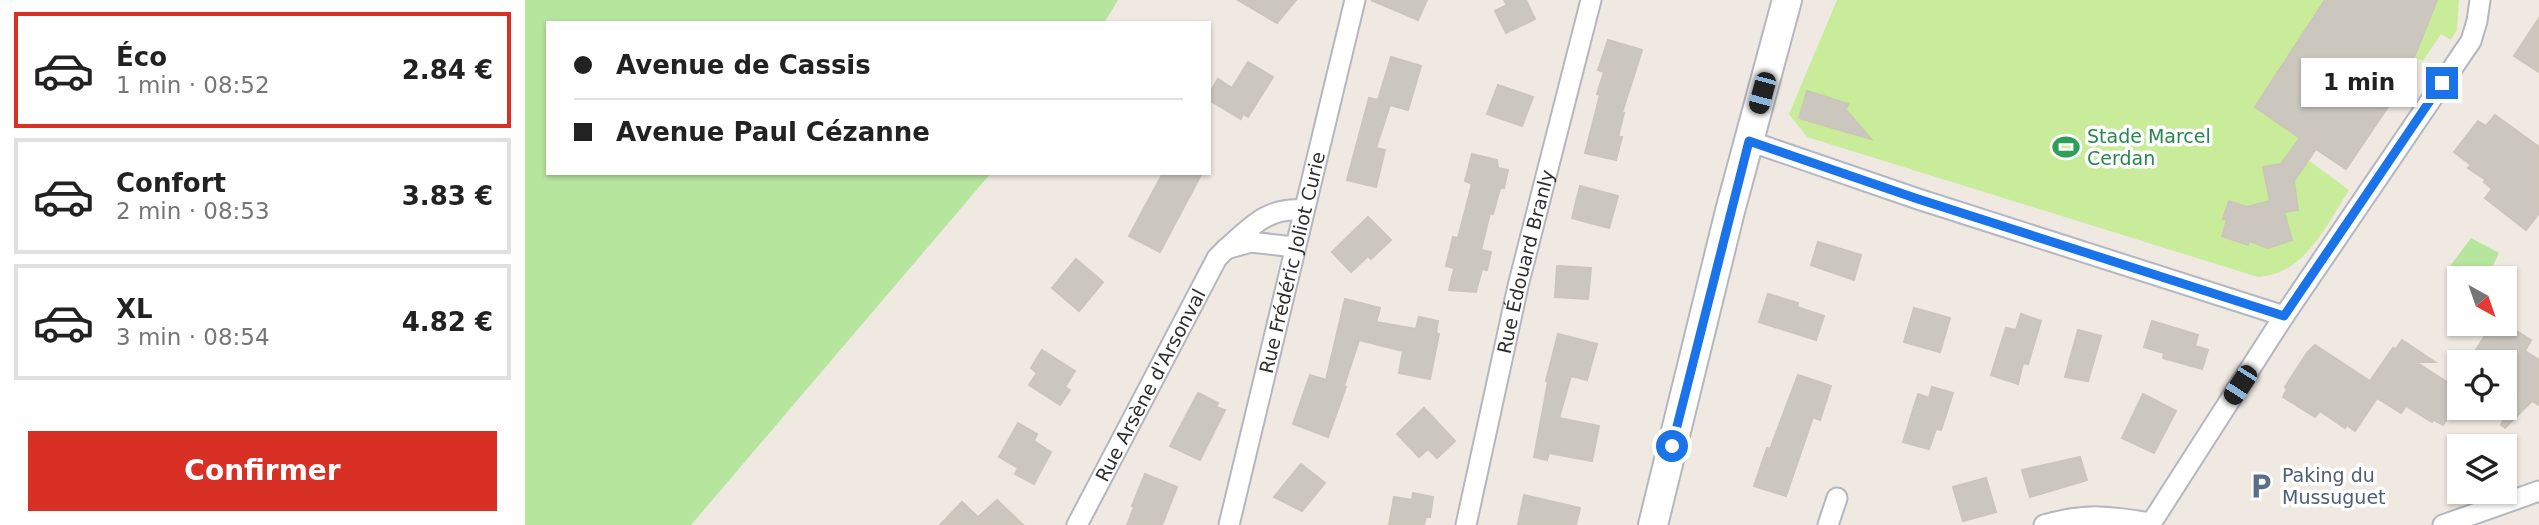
<!DOCTYPE html>
<html lang="fr">
<meta charset="utf-8">
<style>
body{margin:0;font-family:"DejaVu Sans",sans-serif;background:#f6f6f6;color:#222;height:100vh;display:flex;flex-direction:column;font-size:26px;white-space:nowrap}
*{box-sizing:border-box;margin:0}
p{font-size:23px;color:#767676}
.icon{flex:none;width:38px;height:38px;fill:none;stroke:currentColor;stroke-width:2;stroke-linecap:round;stroke-linejoin:round}
.map{position:relative;flex:1;overflow:hidden}
.panel{display:flex;flex-direction:column;background:#fff;width:525px}
.panel>*{flex:none}
.banner{position:absolute;left:21px;top:21px;width:665px;height:154px;border-radius:0px;box-shadow:0 2px 5px #0004;display:grid;align-content:center;height:154px;padding:0 28px;background:#fff}
.needle{width:46px;rotate:140deg}
.controls{position:absolute;left:1922px;top:266px;display:grid;gap:14px}
.controls a{display:grid;place-items:center;width:70px;height:70px;border-radius:0px;background:#fff;box-shadow:0 2px 5px #0004;font-size:35px}
.end{position:absolute;width:32px;height:32px;margin:-16px;border:9px solid #1a73e8;background:#fff;box-shadow:0 0 0 4px #fff}
.from{border-radius:50%}
.bubble{position:absolute;height:49px;border-radius:0px;background:#fff;box-shadow:0 2px 5px #0004;font-size:23px;font-weight:700;line-height:49px;text-align:center}
.car{position:absolute;width:21px;height:42px;margin:-21px -10px;border-radius:9px;box-shadow:0 0 5px 2px #0007;background:linear-gradient(#222 24%,#8ab4d8 0 40%,#222 0 76%,#8ab4d8 0 86%,#222 0)}
.banner b{display:flex;align-items:center;gap:24px;height:66px;font-size:26px}
.banner b+b{border-top:2px solid #e0e0e0}
.banner i{width:18px;height:18px;background:#222}
ul{padding:12px 0 0;list-style:none}
li{display:flex;align-items:center;gap:21px;height:116px;margin:0 14px 10px;padding:0 14px;border:4px solid #e0e0e0;border-radius:0px}
li div{flex:1}
li b{display:block;font-size:26px}
li em{font-style:normal;font-weight:700}
li.selected{border-color:#d93025}
li>.icon{width:63px;height:63px;stroke-width:1.5}
.button{display:flex;gap:14px;margin-top:auto;padding:14px 28px}
.button a{flex:1;height:80px;border-radius:0px;background:#d93025;color:#fff;font-size:28px;font-weight:700;line-height:80px;text-align:center}
main{display:flex;flex:1;min-height:0}
.map>svg:first-child{display:block}
</style>
<main>
<section class="panel">
<ul>
<li class="selected"><svg class="icon" aria-label="car" viewBox="0 0 24 24"><path d="M5 17H2v-5l4-1 3-4h7l3 4 3 1v5h-3M9 17h6M6 11h13"/><circle cx="7" cy="17" r="2"/><circle cx="17" cy="17" r="2"/></svg><div><b>Éco</b><p>1 min · 08:52</p></div><em>2.84 €</em></li>
<li><svg class="icon" aria-label="car" viewBox="0 0 24 24"><path d="M5 17H2v-5l4-1 3-4h7l3 4 3 1v5h-3M9 17h6M6 11h13"/><circle cx="7" cy="17" r="2"/><circle cx="17" cy="17" r="2"/></svg><div><b>Confort</b><p>2 min · 08:53</p></div><em>3.83 €</em></li>
<li><svg class="icon" aria-label="car" viewBox="0 0 24 24"><path d="M5 17H2v-5l4-1 3-4h7l3 4 3 1v5h-3M9 17h6M6 11h13"/><circle cx="7" cy="17" r="2"/><circle cx="17" cy="17" r="2"/></svg><div><b>XL</b><p>3 min · 08:54</p></div><em>4.82 €</em></li>
</ul>
<div class="button"><a>Confirmer</a></div>
</section>
<div class="map">
<svg width="2014" height="525" viewBox="0 0 2014 525">
<rect width="100%" height="100%" fill="#efe9e1"/>
<g fill="#b6e59e">
<path d="M0 0H593L579 23H23V173H466L166 525H0Z"/>
<path d="M1946 238 1974 253 1964 274 1926 281 1925 266Z"/>
</g>
<g fill="#c9ec9a">
<path d="M1312 0H1800L1730 107 1775 138 1762 156 1783 160 1824 190C1801 225 1781 274 1733 277L1282 137 1264 114Z"/>
<path d="M1905 0H1934L1932 30 1926 40 1916 34 1898 61 1890 58 1910 6Z"/>
</g>
<g fill="#cbc7bf" stroke="#cbc5ba" stroke-width="2">
<path d="M713 0H771L752 23Z"/>
<path d="M846 0H902L893 20Z"/>
<path d="M979 0H1001L1010 19 981 33 970 11 982 5Z"/>
<path d="M1800 0H1912L1883 73 1885 74 1821 169 1791 149 1769 181 1773 210 1759 212 1767 240 1743 248 1724 241 1723 245 1697 236 1702 220 1698 219 1704 201 1722 207 1745 201 1738 167 1756 164 1775 138 1730 107Z"/>
<path d="M2014 18V72L1989 56Z"/>
<path d="M1083 40 1117 50 1097 113H1099L1093 137H1097L1091 160 1060 153 1075 95 1072 94 1079 72 1073 70Z"/>
<path d="M866 57 896 66 883 110 865 105 851 148 860 150 851 187 822 180 844 98 853 100Z"/>
<path d="M723 62 748 77 723 117 718 114 716 119 684 100V94L693 79 707 88Z"/>
<path d="M973 85 1008 97 997 126 962 114Z"/>
<path d="M1282 91 1323 104 1321 110 1346 139 1274 118Z"/>
<path d="M1970 115 2014 147V213L2001 230 1960 198 1967 189 1959 182 1961 180 1943 168 1946 165 1929 152 1953 121 1961 126Z"/>
<path d="M947 154 972 160 973 168 983 170 979 188H975L968 214 965 213 956 250 966 252 962 270 957 269 951 292 924 290 929 268 921 266 928 237 933 238 947 184 940 181Z"/>
<path d="M638 173H677L635 252 604 236Z"/>
<path d="M1055 186 1093 196 1084 228 1047 218Z"/>
<path d="M843 217 866 240 846 259 843 256 826 272 807 252Z"/>
<path d="M1293 242 1336 255 1329 280 1286 265Z"/>
<path d="M551 259 578 282 554 311 527 288Z"/>
<path d="M1032 266 1066 268 1063 299 1030 297Z"/>
<path d="M1243 294 1273 303 1272 307 1299 316 1291 340 1234 322Z"/>
<path d="M820 299 855 308 851 322 891 329 894 317 913 321 911 333 914 334 905 379 874 373 878 351 834 340 819 386 821 387 803 437 768 424 785 375 801 380Z"/>
<path d="M1389 308 1425 318 1415 352 1379 342Z"/>
<path d="M1496 314 1516 321 1503 364 1498 363 1493 384 1466 375 1481 328 1491 330Z"/>
<path d="M1627 321 1673 335 1670 346 1683 350 1677 369 1638 358 1639 353 1619 347Z"/>
<path d="M1979 323 2006 340 2000 351 2014 360V405L2007 401 1980 428 1976 425 1993 393 1979 384V362H1943L1965 328 1979 337Z"/>
<path d="M1553 330 1576 336 1563 381 1540 377Z"/>
<path d="M1033 334 1072 344 1062 380 1046 376 1034 418 1074 426 1067 461 1024 453 1022 460 1009 457 1023 382 1021 381Z"/>
<path d="M1877 340 1910 362H1891L1934 390V401L1918 425 1909 420 1907 422 1881 406 1876 413 1852 398 1830 431 1822 425 1820 428 1795 411 1790 417 1758 397 1762 389 1760 387 1782 353 1790 345 1845 381 1868 348 1871 349Z"/>
<path d="M517 350 550 371 540 387 545 390 535 405 504 385 512 373 506 368Z"/>
<path d="M1273 375 1306 386 1295 420 1288 417 1261 496 1229 486 1242 448 1245 449Z"/>
<path d="M1407 387 1428 393 1416 430 1411 429 1404 449 1378 442 1393 394 1404 398Z"/>
<path d="M673 393 693 403 691 407 700 410 675 460 645 446Z"/>
<path d="M1618 394 1651 411 1629 453 1597 438Z"/>
<path d="M899 408 930 441 912 458 903 449 894 457 872 434Z"/>
<path d="M493 423 512 434 509 441 526 452 509 484 490 474 493 468 474 457Z"/>
<path d="M1555 457 1562 480 1505 497 1497 470Z"/>
<path d="M776 464 800 483 777 511 749 497Z"/>
<path d="M620 474 652 487 637 525H602L609 507 607 506Z"/>
<path d="M1461 478 1471 512 1438 521 1428 487Z"/>
<path d="M888 493 908 497 905 517H901L899 525H864L869 497 887 500Z"/>
<path d="M999 495 1055 508 1051 525H993Z"/>
<path d="M472 500 498 525H415L437 502 453 517Z"/>
</g>
<g fill="none" stroke-linecap="round" stroke-linejoin="round">
<defs>
<g id="minor">
<path d="M1224 141 1393 199 1759 316"/>
<path d="M769 247 726 242 701 249C726 227 742 207 778 210"/>
<path id="s1" d="M552 525 692 258 701 249"/>
<path id="s2" d="M704 525 830 0"/>
<path id="s3" d="M941 525 993 286 1066 0"/>
<path d="M1303 525 1312 498"/>
<path d="M1519 525C1561 513 1584 516 1626 523"/>
<path d="M1625 525 1759 316 1946 41 1952 21 1955 0"/>
<path d="M1918 525 2014 491"/>
</g>
<path id="secondary" d="M1128 525 1205 211 1262 0"/>
</defs>
<use href="#minor" stroke="#b4b7c1" stroke-width="23"/>
<use href="#secondary" stroke="#b4b7c1" stroke-width="32"/>
<use href="#minor" stroke="#fff" stroke-width="19"/>
<use href="#secondary" stroke="#fff" stroke-width="28"/>
</g>
<g fill="none" stroke-linecap="round" stroke-linejoin="round">
<path stroke="#1a73e8" stroke-width="9" d="M1147 446 1224 141 1393 199 1759 316 1917 83"/>
</g>
<defs>
<symbol id="stadium-bare" viewBox="-9 -9 18 18"><path d="M0-5a6.5 5 0 1 0 0 10a6.5 5 0 1 0 0-10ZM-3.5-1.8h7v3.6h-7Z" fill="#2e9e5b" stroke="#fff" stroke-width="2.5" paint-order="stroke"/></symbol>
<symbol id="parking-bare" viewBox="-9 -9 18 18"><path d="M-3.5-5.5H1a3.5 3.5 0 0 1 0 7H-1V5.5H-3.5ZM-1-3.4V-.6H.8a1.4 1.4 0 0 0 0-2.8Z" fill="#5c6f8a" stroke="#fff" stroke-width="2.5" paint-order="stroke"/></symbol>
</defs>
<g fill-rule="evenodd">
<use href="#stadium-bare" x="1522" y="128" width="38" height="38"/>
<use href="#parking-bare" x="1717" y="467" width="38" height="38"/>
</g>
<g text-anchor="middle" stroke-width="7" stroke-linejoin="round" paint-order="stroke">
<g font-size="19" fill="#27864d" stroke="#fff" text-anchor="start">
<text x="1562" y="143">Stade Marcel<tspan x="1562" dy="22">Cerdan</tspan></text>
</g>
<g font-size="19" fill="#2e2e2e" stroke="#fff">
<text dy="7" stroke="none"><textPath href="#s2" startOffset="270">Rue Frédéric Joliot Curie</textPath></text>
<text dy="7" stroke="none"><textPath href="#s3" startOffset="270">Rue Édouard Branly</textPath></text>
<text dy="7" stroke="none"><textPath href="#s1" startOffset="158">Rue Arsène d'Arsonval</textPath></text>
</g>
<g font-size="19" fill="#4e5e75" stroke="#fff" text-anchor="start">
<text x="1757" y="482">Paking du<tspan x="1757" dy="22">Mussuguet</tspan></text>
</g>
</g>
</svg>
<div class="controls">
<a><svg class="needle" viewBox="-14 -14 28 28"><path d="M0-13l5 13h-10z" fill="#e53935"/><path d="M0 13l5-13h-10z" fill="#767676"/></svg></a>
<a><svg class="icon" aria-label="locate" viewBox="0 0 24 24"><circle cx="12" cy="12" r="6"/><path d="M12 2v4M12 18v4M2 12h4M18 12h4"/></svg></a>
<a><svg class="icon" aria-label="layers" viewBox="0 0 24 24"><path d="M12 4l9 5-9 5-9-5zM3 14l9 5 9-5"/></svg></a>
</div>
<i class="end from" style="left:1147px;top:446px"></i>
<i class="end" style="left:1917px;top:83px"></i>
<div class="bubble" style="left:1776px;top:58px;width:116px">1 min</div>
<i class="car" style="left:1237px;top:93px;rotate:195deg"></i>
<i class="car" style="left:1715px;top:385px;rotate:213deg"></i>
<div class="banner">
<b><i class="from"></i>Avenue de Cassis</b>
<b><i></i>Avenue Paul Cézanne</b>
</div>
</div>
</main>
